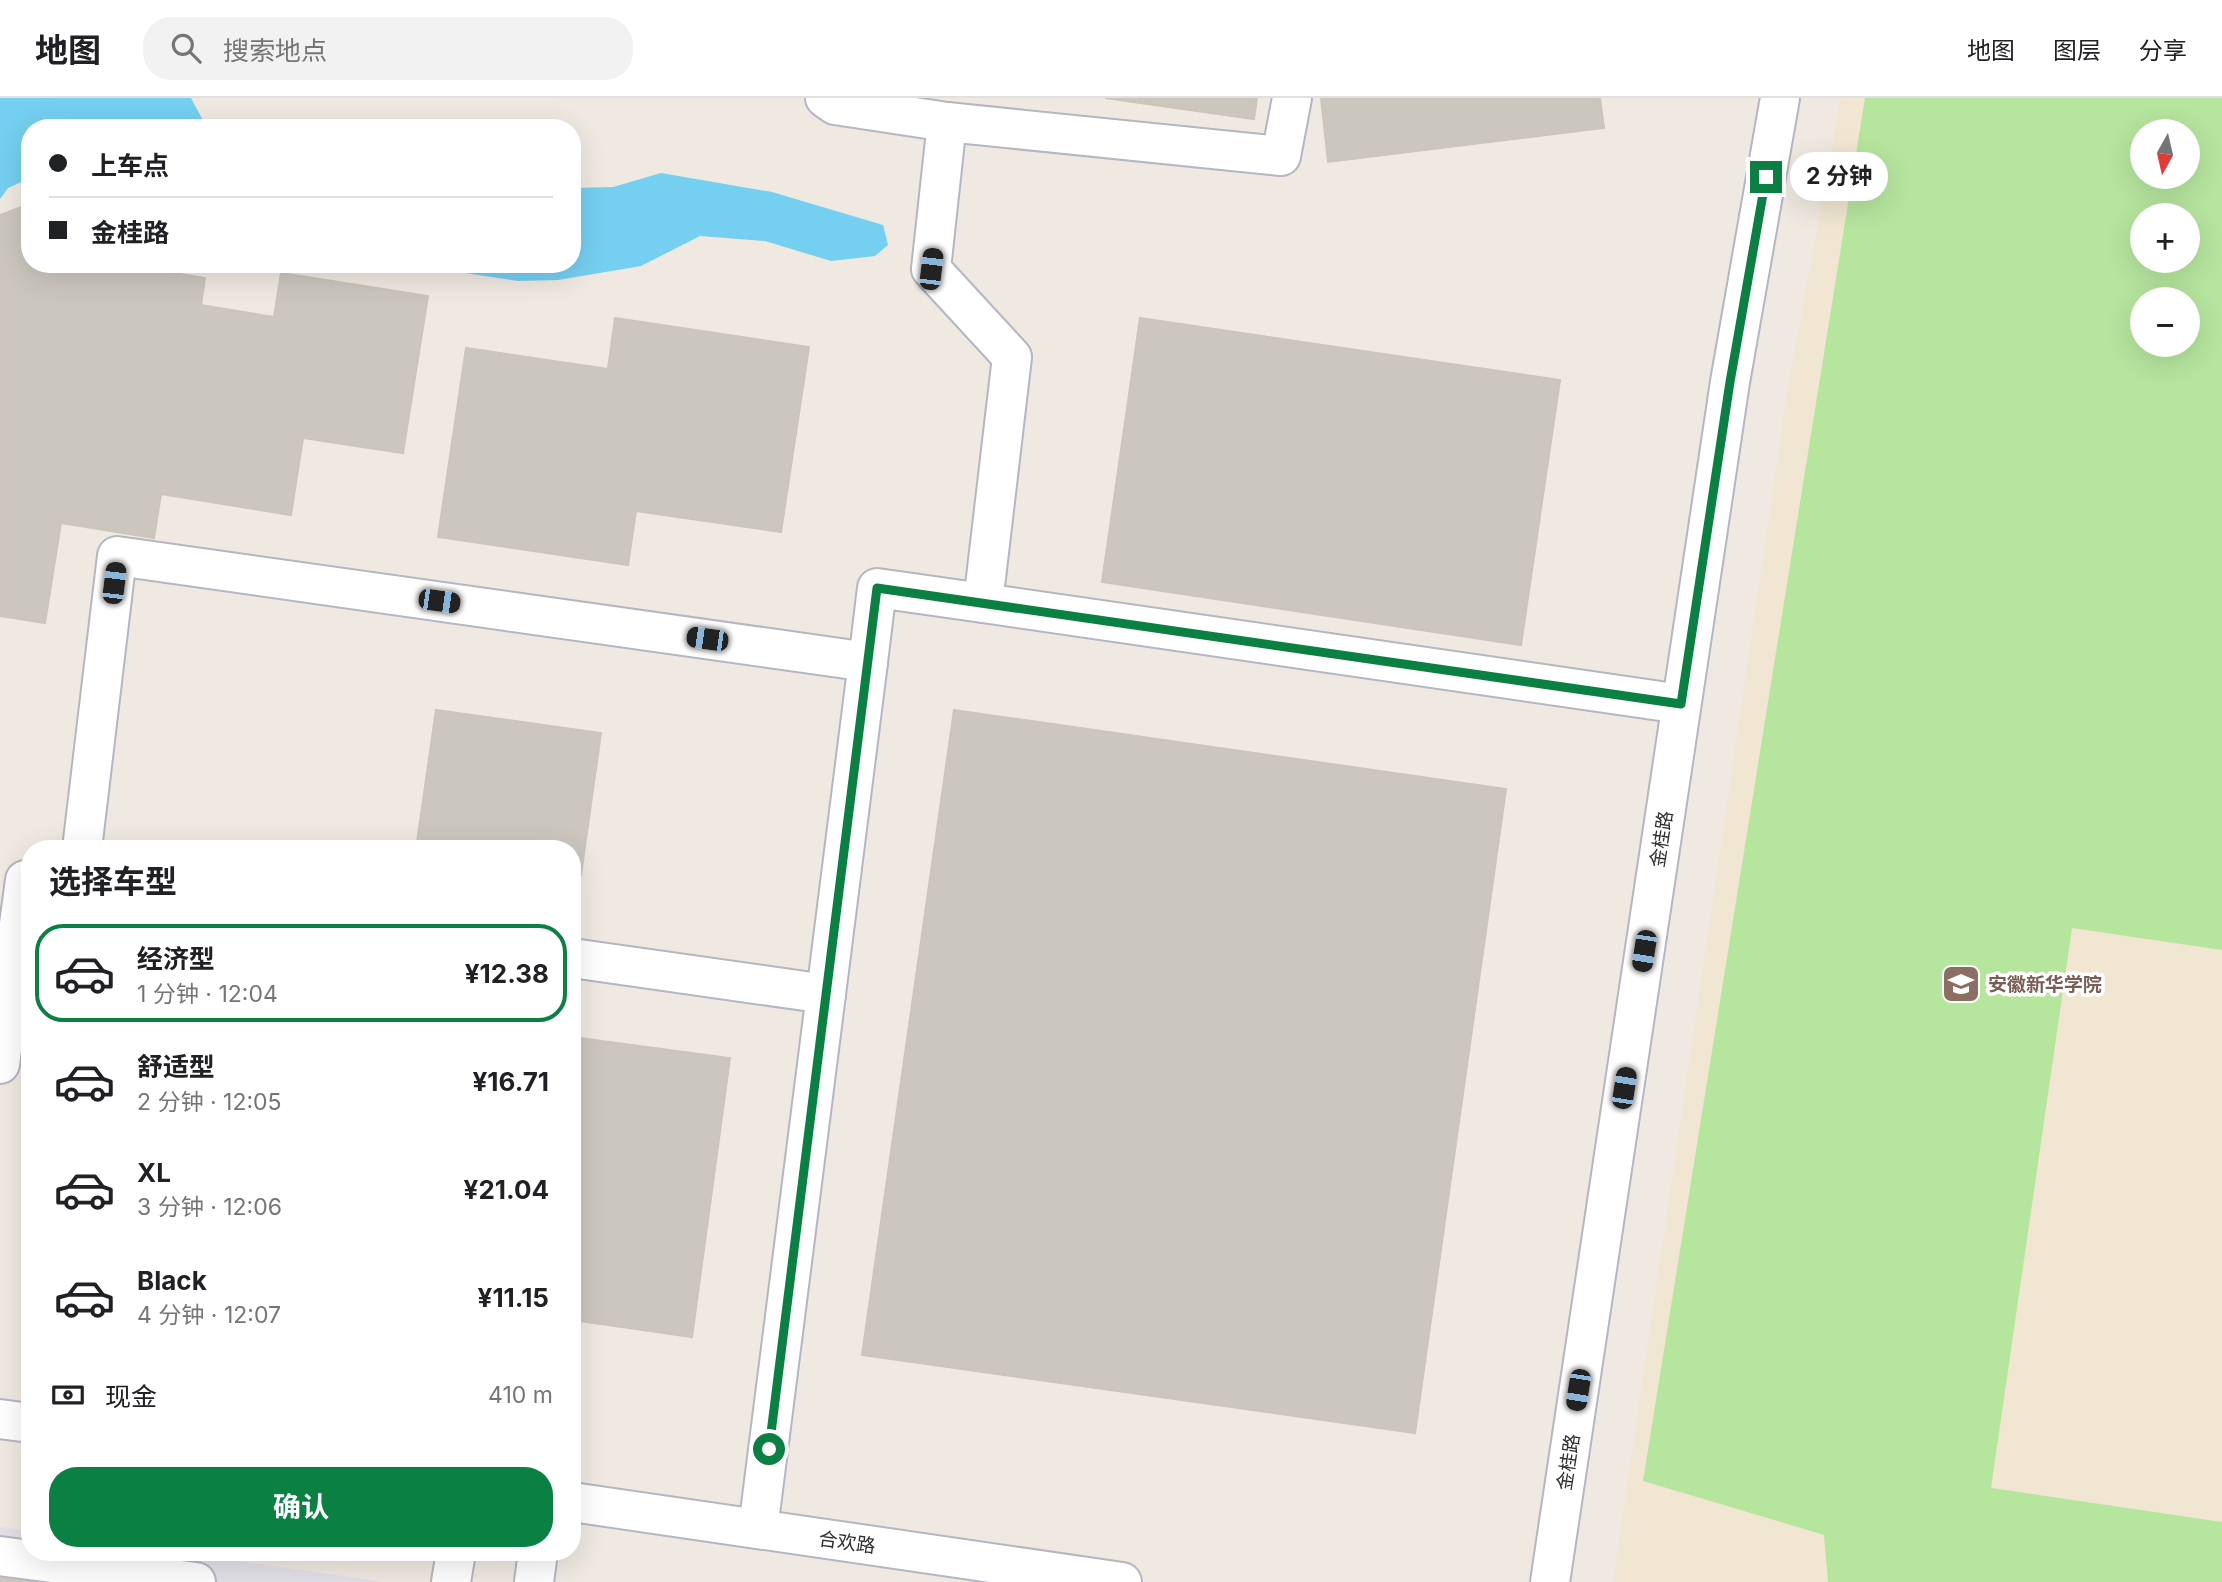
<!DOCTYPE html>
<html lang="zh">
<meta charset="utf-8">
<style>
body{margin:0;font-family:Inter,"Noto Sans SC",sans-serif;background:#f2f2f2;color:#202124;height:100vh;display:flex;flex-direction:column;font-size:26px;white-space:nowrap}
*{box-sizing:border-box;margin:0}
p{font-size:23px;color:#757577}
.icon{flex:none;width:38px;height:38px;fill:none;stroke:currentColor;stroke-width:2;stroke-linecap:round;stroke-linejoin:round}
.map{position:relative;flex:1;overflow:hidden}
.sheet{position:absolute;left:21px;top:742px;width:560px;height:721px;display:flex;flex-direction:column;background:#fff;border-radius:28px;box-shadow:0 7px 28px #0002}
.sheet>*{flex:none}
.banner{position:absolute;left:21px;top:21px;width:560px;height:154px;border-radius:28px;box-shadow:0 7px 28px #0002;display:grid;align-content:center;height:154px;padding:0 28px;background:#fff}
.needle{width:46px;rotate:188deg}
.tools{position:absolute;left:2130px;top:21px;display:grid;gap:14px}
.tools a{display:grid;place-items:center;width:70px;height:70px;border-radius:50%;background:#fff;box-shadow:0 7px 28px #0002;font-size:35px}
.end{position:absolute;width:32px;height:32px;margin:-16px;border:9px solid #0b8043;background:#fff;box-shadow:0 0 0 4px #fff}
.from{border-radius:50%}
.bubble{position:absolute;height:49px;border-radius:24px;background:#fff;box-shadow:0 7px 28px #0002;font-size:23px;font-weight:700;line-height:49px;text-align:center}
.car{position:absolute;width:21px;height:42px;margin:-21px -10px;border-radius:9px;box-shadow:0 0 5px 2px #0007;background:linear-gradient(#222 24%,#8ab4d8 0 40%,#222 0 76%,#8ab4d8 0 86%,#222 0)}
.banner b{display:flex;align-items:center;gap:24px;height:66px;font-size:26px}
.banner b+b{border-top:2px solid #e0e0e0}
.banner i{width:18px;height:18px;background:#202124}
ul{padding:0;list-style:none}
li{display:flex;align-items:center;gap:21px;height:98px;margin:0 14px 10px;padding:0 14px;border:4px solid transparent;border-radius:28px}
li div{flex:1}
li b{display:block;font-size:26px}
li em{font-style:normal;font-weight:700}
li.current{border-color:#0b8043}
li>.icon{width:63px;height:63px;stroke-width:1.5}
h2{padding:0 28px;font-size:32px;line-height:84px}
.pay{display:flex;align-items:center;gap:18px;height:77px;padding:0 28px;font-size:26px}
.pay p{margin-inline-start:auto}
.button{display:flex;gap:14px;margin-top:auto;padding:14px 28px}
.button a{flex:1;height:80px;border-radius:28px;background:#0b8043;color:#fff;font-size:28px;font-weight:700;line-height:80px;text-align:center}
header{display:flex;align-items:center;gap:42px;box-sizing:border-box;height:98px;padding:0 35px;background:#fff;border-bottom:2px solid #e0e0e0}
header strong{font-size:33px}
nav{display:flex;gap:38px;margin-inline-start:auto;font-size:24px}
.search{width:490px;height:63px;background:#f2f2f2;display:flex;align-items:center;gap:18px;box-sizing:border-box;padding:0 24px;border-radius:28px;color:#757577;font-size:26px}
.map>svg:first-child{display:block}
</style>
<header>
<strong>地图</strong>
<div class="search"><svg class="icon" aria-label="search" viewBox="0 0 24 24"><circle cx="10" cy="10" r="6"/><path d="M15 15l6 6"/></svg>搜索地点</div>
<nav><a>地图</a><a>图层</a><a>分享</a></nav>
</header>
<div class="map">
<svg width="2222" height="1484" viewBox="0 0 2222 1484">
<rect width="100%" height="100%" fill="#efe9e1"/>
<path fill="#e3e1e8" d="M0 1429 30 1433V1454H177L384 1484H0Z"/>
<path fill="#f0e6d1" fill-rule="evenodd" d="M1841 0H2222V1484H1613L1788 289ZM2142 33H2188V79H2142ZM2142 117H2188V163H2142ZM2142 201H2188V247H2142Z"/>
<path fill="#b6e59e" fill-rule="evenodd" d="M1865 0H2222V852L2072 830 1991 1390 2222 1424V1484H1828L1824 1437 1643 1383ZM2142 33H2188V79H2142ZM2142 117H2188V163H2142ZM2142 201H2188V247H2142Z"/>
<g fill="#75cff0">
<path d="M0 0H191L207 30H30V80L8 90 0 101Z"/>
<path d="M661 75 772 94 883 127 888 147 875 158 831 163 765 143 700 138 641 168 558 182 518 183 405 166H572V90L613 89Z"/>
</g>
<g fill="#cbc7bf" stroke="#cbc5ba" stroke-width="2">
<path d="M1105 0H1257L1254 21Z"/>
<path d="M1321 0H1600L1604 30 1328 64Z"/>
<path d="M24 108H30V166H153L162 173 205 180 201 207 274 219 281 175 428 198 403 355 303 340 291 417 161 396 154 440 61 425 45 525 0 518V117Z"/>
<path d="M615 220 809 249 781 434 636 413 628 467 438 439 466 250 608 271Z"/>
<path d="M1140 220 1560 282 1521 547 1102 484Z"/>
<path d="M436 612 601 635 581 777 572 775V751H416Z"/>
<path d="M954 612 1506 691 1415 1335 862 1257Z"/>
<path d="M572 939 730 960 692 1239 572 1222Z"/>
<path d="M0 1479 33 1484H0Z"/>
</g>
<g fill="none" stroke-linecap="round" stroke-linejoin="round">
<defs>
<g id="minor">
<path d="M825 0 835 7 947 24 931 171 1012 259 983 505 1681 606"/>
<path d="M947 24 1281 58 1292 0"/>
<path d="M868 564 877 490 983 505"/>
<path d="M82 751 117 458 868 564 826 896"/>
<path d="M572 860 826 896 758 1431"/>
<path d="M0 966 25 782"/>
<path d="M0 1321 30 1325"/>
<path d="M572 1404 1122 1484"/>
<path d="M0 1458 196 1484"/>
<path d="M451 1484 456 1454"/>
<path d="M534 1484 538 1454"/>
<path d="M1550 1484 1730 284 1780 0"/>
</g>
</defs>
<use href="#minor" stroke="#b4b7c1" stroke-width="42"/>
<use href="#minor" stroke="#fff" stroke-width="38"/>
</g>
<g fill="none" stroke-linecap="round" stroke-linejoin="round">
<path stroke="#0b8043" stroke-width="9" d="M769 1351 877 490 1681 606 1730 284 1766 79"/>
</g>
<defs>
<symbol id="university-square" viewBox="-11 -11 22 22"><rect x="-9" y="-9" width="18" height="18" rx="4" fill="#8d6e63" stroke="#fff"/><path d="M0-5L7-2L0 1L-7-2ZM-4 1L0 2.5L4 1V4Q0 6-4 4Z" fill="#fff"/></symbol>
</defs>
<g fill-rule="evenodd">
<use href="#university-square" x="1939" y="864" width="44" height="44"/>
</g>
<g text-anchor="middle" stroke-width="7" stroke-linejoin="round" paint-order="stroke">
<g font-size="19" fill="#2e2e2e" stroke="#fff">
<text transform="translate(1661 741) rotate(-81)" y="7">金桂路</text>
<text transform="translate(1568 1364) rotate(-81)" y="7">金桂路</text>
<text transform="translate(847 1444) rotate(8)" y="7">合欢路</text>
</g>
<g font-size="19" font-weight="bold" fill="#785e54" stroke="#fff" text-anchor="start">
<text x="1988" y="893">安徽新华学院</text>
</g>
</g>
</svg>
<div class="tools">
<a><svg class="needle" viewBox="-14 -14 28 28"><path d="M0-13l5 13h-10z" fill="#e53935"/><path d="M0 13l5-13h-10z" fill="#757577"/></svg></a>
<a>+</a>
<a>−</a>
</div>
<i class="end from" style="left:769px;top:1351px"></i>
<i class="end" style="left:1766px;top:79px"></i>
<div class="bubble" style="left:1790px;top:54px;width:98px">2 分钟</div>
<i class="car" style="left:931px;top:171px;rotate:7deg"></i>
<i class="car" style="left:114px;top:485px;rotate:7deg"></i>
<i class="car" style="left:439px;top:503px;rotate:98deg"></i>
<i class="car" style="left:707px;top:541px;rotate:278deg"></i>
<i class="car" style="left:1644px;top:853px;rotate:189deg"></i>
<i class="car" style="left:1624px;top:990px;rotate:9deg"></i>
<i class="car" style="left:1578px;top:1292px;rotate:189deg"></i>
<div class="banner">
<b><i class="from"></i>上车点</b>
<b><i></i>金桂路</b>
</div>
<section class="sheet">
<h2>选择车型</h2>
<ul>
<li class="current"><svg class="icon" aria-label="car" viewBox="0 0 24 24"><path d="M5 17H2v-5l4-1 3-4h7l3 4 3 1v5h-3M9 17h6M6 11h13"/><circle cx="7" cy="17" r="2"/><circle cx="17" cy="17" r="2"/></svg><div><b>经济型</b><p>1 分钟 · 12:04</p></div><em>¥12.38</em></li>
<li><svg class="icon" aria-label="car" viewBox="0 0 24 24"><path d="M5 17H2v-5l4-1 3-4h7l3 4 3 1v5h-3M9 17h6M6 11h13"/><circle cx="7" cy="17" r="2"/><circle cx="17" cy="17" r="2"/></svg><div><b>舒适型</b><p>2 分钟 · 12:05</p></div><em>¥16.71</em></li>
<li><svg class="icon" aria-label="car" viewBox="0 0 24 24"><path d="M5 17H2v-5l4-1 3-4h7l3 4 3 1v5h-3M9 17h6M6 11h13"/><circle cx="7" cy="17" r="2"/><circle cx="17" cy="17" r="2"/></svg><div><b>XL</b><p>3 分钟 · 12:06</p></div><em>¥21.04</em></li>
<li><svg class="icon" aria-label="car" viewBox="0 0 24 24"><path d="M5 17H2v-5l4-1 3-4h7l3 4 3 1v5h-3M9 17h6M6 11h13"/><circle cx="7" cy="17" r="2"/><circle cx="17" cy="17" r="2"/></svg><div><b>Black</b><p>4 分钟 · 12:07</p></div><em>¥11.15</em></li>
</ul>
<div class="pay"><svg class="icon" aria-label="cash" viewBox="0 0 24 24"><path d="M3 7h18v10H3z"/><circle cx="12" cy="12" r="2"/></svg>现金<p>410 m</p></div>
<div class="button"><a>确认</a></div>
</section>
</div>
